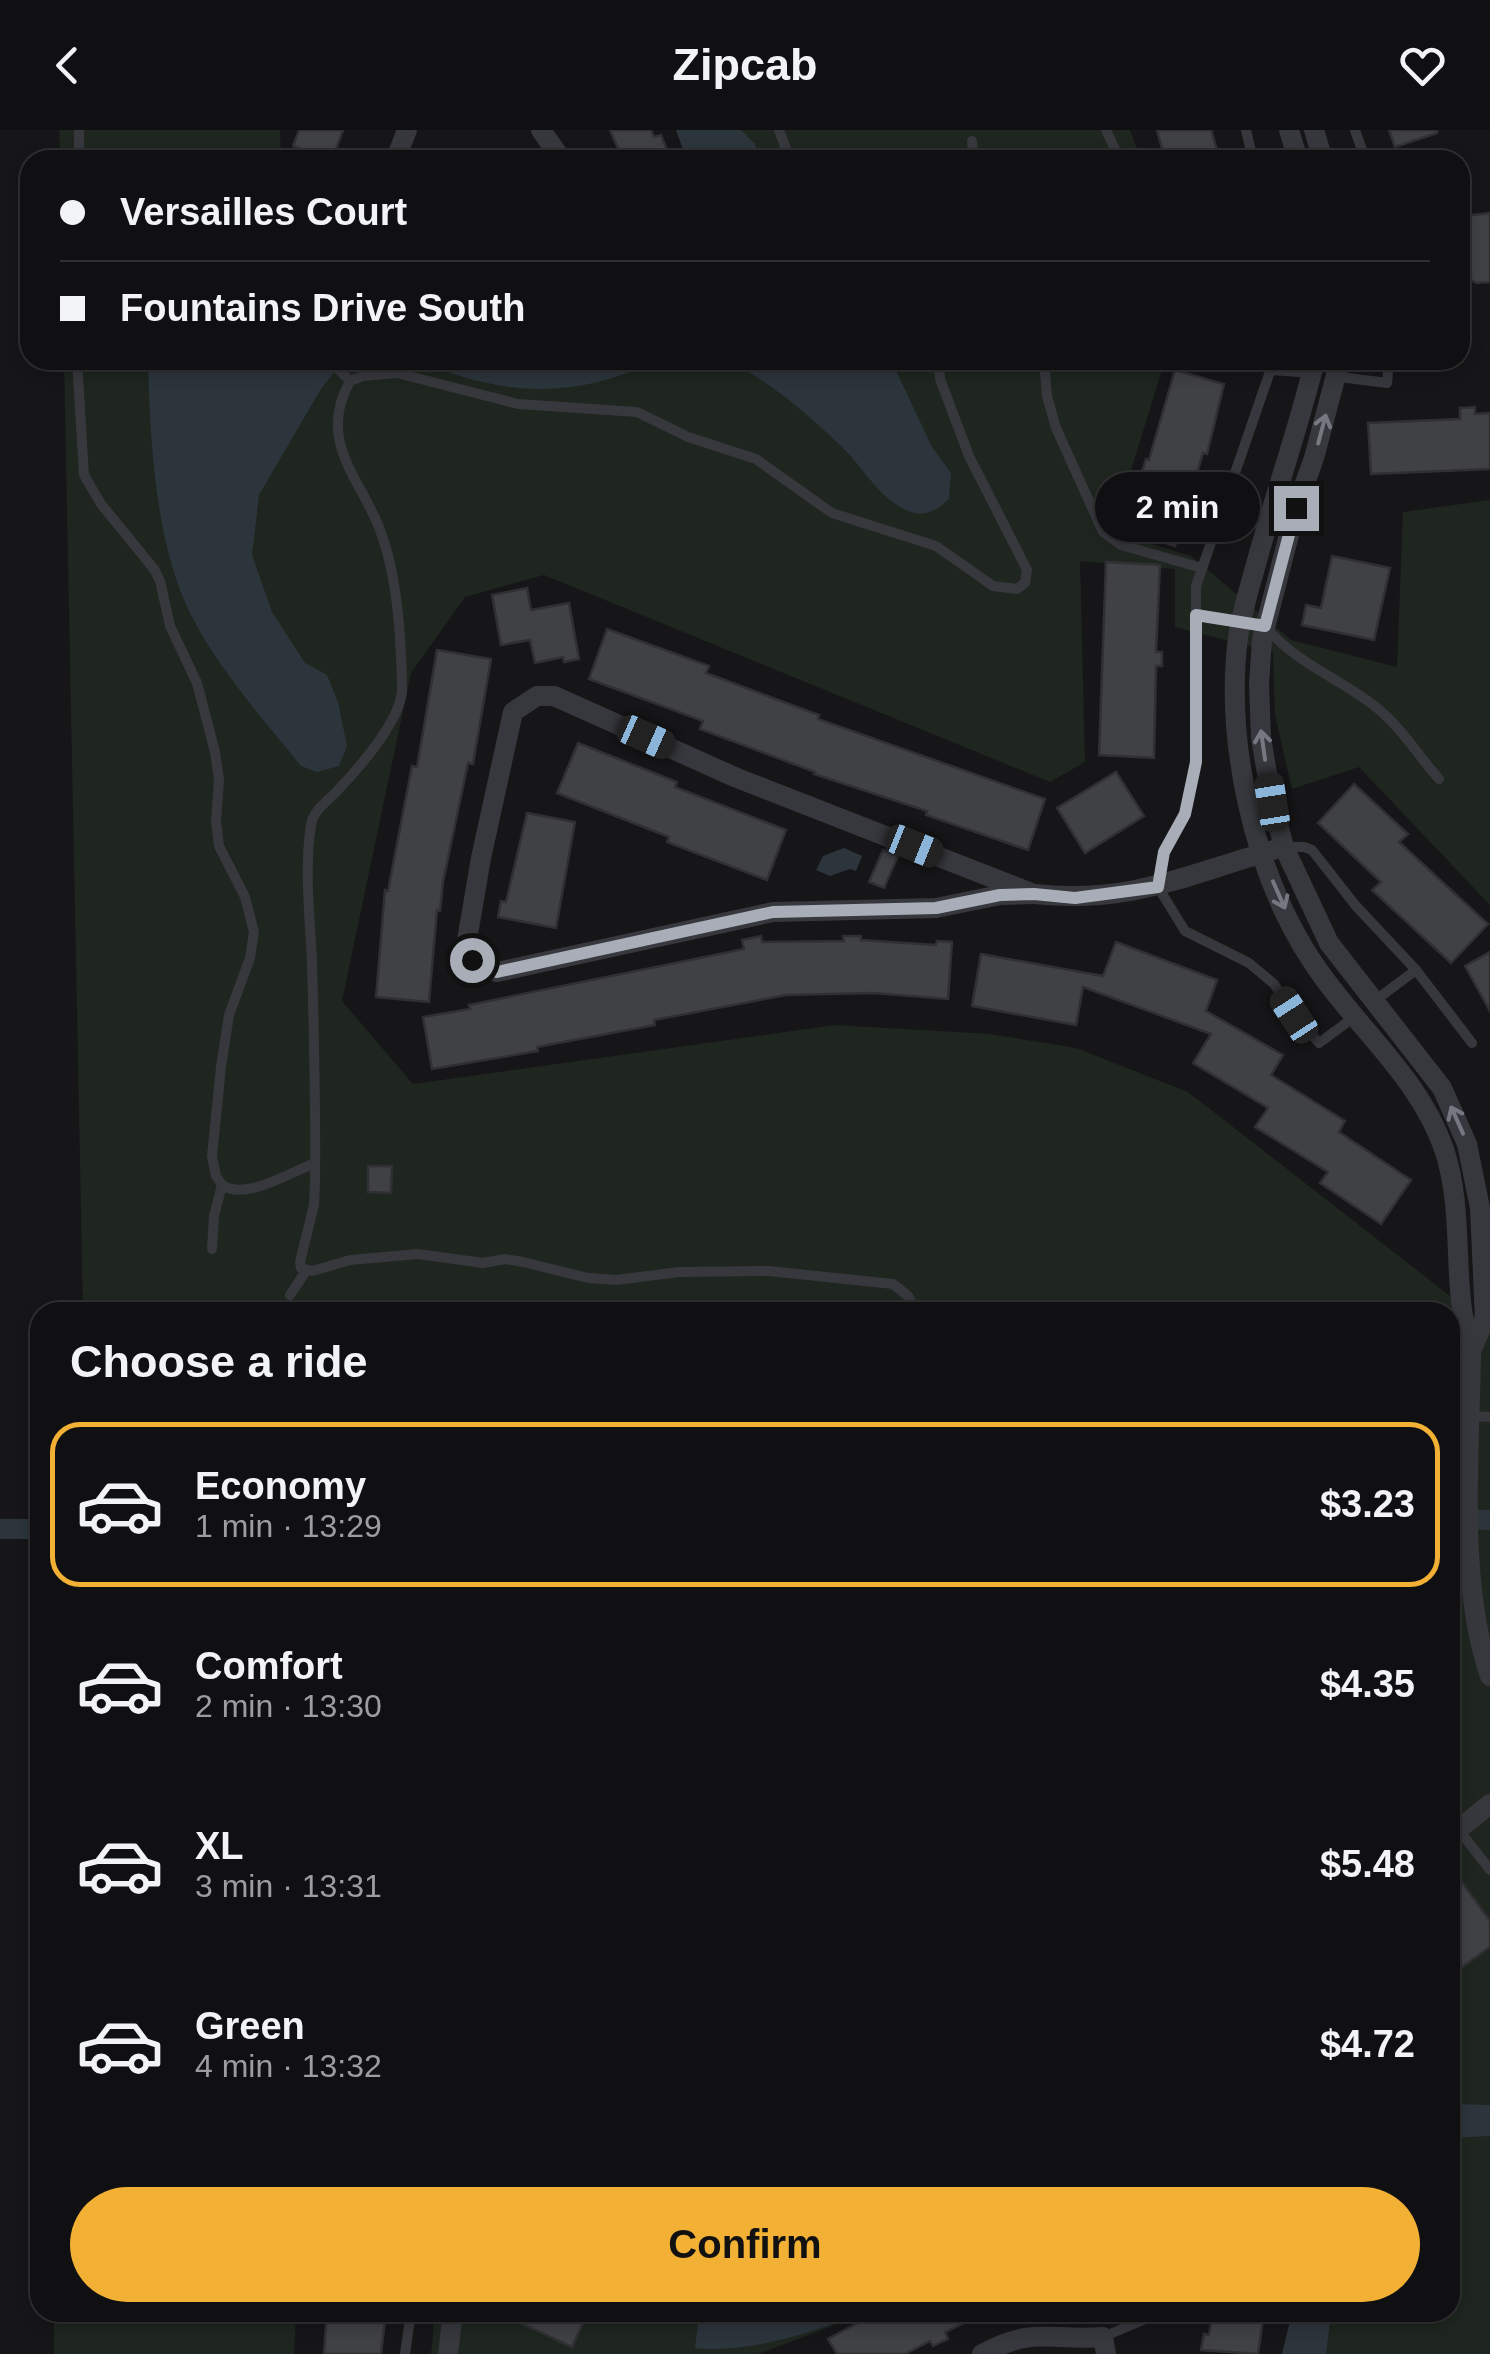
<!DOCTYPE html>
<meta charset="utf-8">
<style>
body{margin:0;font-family:Arial,sans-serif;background:#19191b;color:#f1f3f6;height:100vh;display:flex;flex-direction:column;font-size:38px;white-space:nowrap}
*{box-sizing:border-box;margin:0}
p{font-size:32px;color:#9c9d9f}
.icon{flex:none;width:55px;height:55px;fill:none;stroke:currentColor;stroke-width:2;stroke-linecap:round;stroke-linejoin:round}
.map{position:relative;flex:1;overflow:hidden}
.sheet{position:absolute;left:30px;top:1172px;width:1430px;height:1020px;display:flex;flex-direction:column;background:#101012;border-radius:30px;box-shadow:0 5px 15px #0003,0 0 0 2px #303032}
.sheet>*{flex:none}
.banner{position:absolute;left:20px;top:20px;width:1450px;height:220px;border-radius:30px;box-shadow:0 5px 15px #0003,0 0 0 2px #303032;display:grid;align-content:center;height:220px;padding:0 40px;background:#101012}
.end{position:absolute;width:45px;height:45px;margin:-22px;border:12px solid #a8adb8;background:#111;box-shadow:0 0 0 5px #111}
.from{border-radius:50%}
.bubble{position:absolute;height:70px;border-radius:35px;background:#101012;box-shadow:0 5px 15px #0003,0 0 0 2px #303032;font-size:32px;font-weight:800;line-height:70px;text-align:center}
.car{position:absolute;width:30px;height:60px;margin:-30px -15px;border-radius:12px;box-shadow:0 0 8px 2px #0007;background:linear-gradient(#222 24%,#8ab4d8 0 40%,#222 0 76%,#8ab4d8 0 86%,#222 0)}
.banner b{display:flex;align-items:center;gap:35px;height:95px;font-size:38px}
.banner b+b{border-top:2px solid #303032}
.banner i{width:25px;height:25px;background:#f1f3f6}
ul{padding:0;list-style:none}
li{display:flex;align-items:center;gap:30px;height:165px;margin:0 20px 15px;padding:0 20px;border:5px solid transparent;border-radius:30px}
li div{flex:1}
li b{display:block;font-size:38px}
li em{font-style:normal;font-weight:800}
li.on{border-color:#f2b134}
li>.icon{width:90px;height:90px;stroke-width:1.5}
h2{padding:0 40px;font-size:45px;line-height:120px}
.cta{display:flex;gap:20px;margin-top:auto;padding:20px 40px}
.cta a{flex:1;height:115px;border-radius:60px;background:#f2b134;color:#111;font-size:40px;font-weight:800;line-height:115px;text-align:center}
header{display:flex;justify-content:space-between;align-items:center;height:130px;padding:0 40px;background:#101012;font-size:45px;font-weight:800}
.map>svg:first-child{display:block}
</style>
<header><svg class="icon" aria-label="back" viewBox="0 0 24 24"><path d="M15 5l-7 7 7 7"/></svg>Zipcab<svg class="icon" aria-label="heart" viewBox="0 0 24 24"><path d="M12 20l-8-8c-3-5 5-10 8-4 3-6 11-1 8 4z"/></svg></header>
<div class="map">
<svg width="1490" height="2224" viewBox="0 0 1490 2224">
<rect width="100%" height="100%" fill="#161618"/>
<g fill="#1e261f">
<path d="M59 0H280L281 30H60Z"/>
<path d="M676 0H1130L1141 30H687Z"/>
<path d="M64 230H1165L1112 402 1191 426 1291 510 1397 537 1403 382 1490 370V775L1359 637 1292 659 1275 585 1273 522 1175 497V439L1080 431 1085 632 1050 652 544 445 465 467 411 543 342 871 413 954 835 895 990 904 1076 918 1188 962 1490 1197V2224H1282L1292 2183 1450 2182V1182H83Z"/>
<path d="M54 2183H296L294 2224H54Z"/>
<path d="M435 2183H856L830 2197 758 2224H431Z"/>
</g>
<g fill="#2c353c">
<path d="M676 0H741L755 14 760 30H687Z"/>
<path d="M148 230H344L321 259 259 365 252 425 272 482 305 533 327 545 338 572 347 616 339 636 317 642 301 636C263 589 220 541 192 487 155 416 150 309 148 230Z"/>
<path d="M418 230H656C576 271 498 266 418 230Z"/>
<path d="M726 230H891L932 317 951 343 949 369C939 378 929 386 915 383 882 375 863 336 840 315 807 283 767 249 726 230Z"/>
<path d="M844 718 862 726 856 741 850 739 830 746 816 740 823 726Z"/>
<path d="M1450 1974 1490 1975V2006L1450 2008Z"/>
<path d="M705 2183V2182L856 2183C817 2204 738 2224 695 2218L699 2186Z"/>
<path d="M1292 2183H1331L1326 2224H1282Z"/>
</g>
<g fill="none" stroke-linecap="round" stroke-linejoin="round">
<g stroke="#2c353c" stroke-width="20">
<path d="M1450 1389 1490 1390"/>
<path d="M0 1399H40"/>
</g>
</g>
<g fill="#404145" stroke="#303034" stroke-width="2.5">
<path d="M299 0H343L332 30 293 16Z"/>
<path d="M610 0H651L654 7 661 5 671 30H623Z"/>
<path d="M1157 0H1211L1220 30H1165Z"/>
<path d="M1389 0H1437V3L1395 17Z"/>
<path d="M1490 83V152L1476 153 1464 145 1460 92 1464 86Z"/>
<path d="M1175 240 1224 254 1207 324 1203 323 1175 416 1123 399 1146 329 1149 330Z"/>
<path d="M1475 277V284L1490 283V339L1371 344 1368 293 1460 289V278Z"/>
<path d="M1332 426 1390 438 1374 510 1302 495 1306 475 1321 478Z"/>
<path d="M1106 432 1160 435 1156 522H1162V536H1156L1154 628 1099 625Z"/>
<path d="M527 458 531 480 569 473 579 529 564 532 563 527 535 533 530 510 501 515 492 465Z"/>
<path d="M607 499 709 536 706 543 819 585 818 589 1045 669 1028 720 926 685 927 681 814 644 815 642 700 599 703 591 589 549Z"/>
<path d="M437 520 491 529 473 634 468 633 443 752 440 781 437 780 429 872 376 867 385 760 388 761 412 636 417 637Z"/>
<path d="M578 613 677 652 675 657 786 700 767 750 667 712 669 707 557 663Z"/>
<path d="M1116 642 1144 686 1085 723 1057 678Z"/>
<path d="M1354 654 1408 704 1399 712 1488 794 1451 833 1372 760 1381 752 1318 693Z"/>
<path d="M527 683 575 692 556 798 498 787 501 771 506 772Z"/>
<path d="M883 720 898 726 884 758 869 752Z"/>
<path d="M761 806 762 812 844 811 843 806H861V810L936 815 937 811 952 812 948 869 873 863 786 865 654 890 655 895 537 917 538 921 432 939 423 887 470 879 469 875 744 819 742 810Z"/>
<path d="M1116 812 1217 850 1206 881 1283 925 1271 945 1345 991 1339 1002 1411 1050 1381 1094 1320 1053 1328 1042 1255 997 1268 978 1193 933 1211 904 1083 857 1076 895 972 876 981 824 1103 846Z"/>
<path d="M1490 822V881L1465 836Z"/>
<path d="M368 1036H392L391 1063 368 1062Z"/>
<path d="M1459 1748 1490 1791V1817L1458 1840 1450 1830V1755Z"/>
<path d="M327 2182H379V2190H385L381 2224H324Z"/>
<path d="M497 2182H588L572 2217Z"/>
<path d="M878 2182H987L945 2202 948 2209 933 2216 930 2211 905 2224H837L828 2209Z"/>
<path d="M1213 2182H1264L1258 2224 1201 2220 1204 2204 1209 2205Z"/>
</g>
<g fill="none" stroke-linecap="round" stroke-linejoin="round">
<path stroke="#3d3f44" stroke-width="4" stroke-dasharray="5 8" stroke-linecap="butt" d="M1460 92 1461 91"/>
<g stroke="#37383d" stroke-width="10">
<path d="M79 0V30"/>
<path d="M779 0 790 30"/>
<path d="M1106 0 1120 30"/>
<path d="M1246 0 1253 30"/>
<path d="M1355 0 1362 20"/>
<path d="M972 11 974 30"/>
<path d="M77 230 84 345 101 374 154 439 160 451 170 496 197 553 215 622 219 650 216 691 219 716 245 767 254 802 250 828 229 885 221 937 212 1026 216 1046 222 1055C246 1071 291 1042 315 1033"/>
<path d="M329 230 350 251"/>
<path d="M1044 230 1047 266 1056 298 1103 402 1121 415 1202 438"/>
<path d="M1274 230 1196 456V632L1185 684 1164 722 1158 757 1185 801 1249 833 1274 854 1294 885 1319 913 1353 888"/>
<path d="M1272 240 1311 243"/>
<path d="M1332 246 1387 253 1389 230"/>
<path d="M1196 485 1241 492"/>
<path d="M1266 497C1293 531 1338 548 1372 574 1401 596 1416 623 1439 649"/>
<path d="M1285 717H1304L1312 720 1356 776 1416 840"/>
<path d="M1373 872 1416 840 1472 913"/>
<path d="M212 1119 214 1086 222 1055"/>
<path d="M290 1165 306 1141"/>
<path d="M916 1182 908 1166 893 1154 769 1141 679 1142 616 1150 588 1148 523 1132 505 1129 483 1133 418 1124 350 1130 312 1141 301 1138 300 1132 314 1075 315 1053C316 980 314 906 312 832 310 787 304 740 311 695 313 680 328 671 338 660 359 638 403 588 402 558 401 508 398 448 380 400 362 350 316 312 350 251L363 246 397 243 518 274 637 282 688 307 756 329 832 383 936 416 993 456 1017 459 1025 453 1027 440 969 326 940 249 939 235 934 230"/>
<path d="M1471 1286 1490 1287"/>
<path d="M1459 1700 1490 1740"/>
<path d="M1103 2207 1150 2187"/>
<path d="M405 2224 411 2182"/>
</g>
<g stroke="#37383d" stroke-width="20">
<path d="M541 0 562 30"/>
<path d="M1289 0 1298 30"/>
<path d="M1314 0 1323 30"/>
<path d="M405 30 397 26 407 0"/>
<path d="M1315 230C1299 297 1276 361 1258 427 1251 453 1242 480 1238 508 1225 610 1253 740 1310 828 1352 894 1418 944 1444 1019 1466 1085 1450 1156 1471 1221 1470 1323 1457 1450 1490 1546"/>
<path d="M1340 230 1314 328 1296 378 1262 509 1259 554 1261 608 1272 672 1284 717 1329 813 1442 958 1467 1014 1480 1078 1485 1189 1471 1221"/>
<path d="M537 566H554L737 648 1034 764 1000 765 936 778 773 782 497 842 472 830 467 810 481 728 513 582Z"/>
<path d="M1034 764C1130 774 1183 746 1273 720"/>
<path d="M1450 1706 1490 1674"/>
<path d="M448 2224 453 2182"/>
<path d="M982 2224C1034 2196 1049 2211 1103 2207L1106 2224"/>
</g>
</g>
<defs><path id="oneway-shaft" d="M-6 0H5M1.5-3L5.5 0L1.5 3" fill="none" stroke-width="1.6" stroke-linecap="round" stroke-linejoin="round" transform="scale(2.5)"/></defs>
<g stroke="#757881">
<use href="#oneway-shaft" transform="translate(1322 299) rotate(-75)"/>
<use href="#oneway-shaft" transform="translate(1263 615) rotate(-98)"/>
<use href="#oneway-shaft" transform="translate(1279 765) rotate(66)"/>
<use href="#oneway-shaft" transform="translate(1457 990) rotate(-114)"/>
</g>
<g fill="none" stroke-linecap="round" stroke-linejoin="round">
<path stroke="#a8adb8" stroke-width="12" d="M472 830 497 842 773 782 936 778 1000 765 1034 764 1075 768 1158 757 1164 722 1185 684 1196 632V485L1265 496 1296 378"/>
</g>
</svg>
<i class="end from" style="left:472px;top:830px"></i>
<i class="end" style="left:1296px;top:378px"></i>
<div class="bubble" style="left:1095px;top:342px;width:165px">2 min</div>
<i class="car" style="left:646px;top:607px;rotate:114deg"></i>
<i class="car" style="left:1272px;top:672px;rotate:351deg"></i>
<i class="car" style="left:914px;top:716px;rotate:112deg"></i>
<i class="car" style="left:1294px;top:885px;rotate:327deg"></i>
<div class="banner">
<b><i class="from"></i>Versailles Court</b>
<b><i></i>Fountains Drive South</b>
</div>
<section class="sheet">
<h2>Choose a ride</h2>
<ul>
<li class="on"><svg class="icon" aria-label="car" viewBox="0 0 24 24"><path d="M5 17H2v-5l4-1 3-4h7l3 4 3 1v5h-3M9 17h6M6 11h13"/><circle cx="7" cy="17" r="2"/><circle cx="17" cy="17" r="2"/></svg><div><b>Economy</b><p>1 min · 13:29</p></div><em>$3.23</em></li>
<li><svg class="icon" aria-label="car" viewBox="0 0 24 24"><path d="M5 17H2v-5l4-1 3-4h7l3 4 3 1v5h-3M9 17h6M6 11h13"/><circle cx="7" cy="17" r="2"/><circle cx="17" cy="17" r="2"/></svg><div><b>Comfort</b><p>2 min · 13:30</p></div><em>$4.35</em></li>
<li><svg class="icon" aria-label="car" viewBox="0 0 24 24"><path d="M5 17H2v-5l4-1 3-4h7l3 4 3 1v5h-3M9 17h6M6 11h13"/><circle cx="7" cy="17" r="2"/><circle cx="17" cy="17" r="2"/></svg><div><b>XL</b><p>3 min · 13:31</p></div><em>$5.48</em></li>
<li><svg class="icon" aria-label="car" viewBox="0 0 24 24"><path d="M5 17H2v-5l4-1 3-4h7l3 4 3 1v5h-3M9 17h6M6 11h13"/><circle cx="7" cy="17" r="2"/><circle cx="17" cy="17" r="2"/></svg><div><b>Green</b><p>4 min · 13:32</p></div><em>$4.72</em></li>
</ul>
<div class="cta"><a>Confirm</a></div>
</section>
</div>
